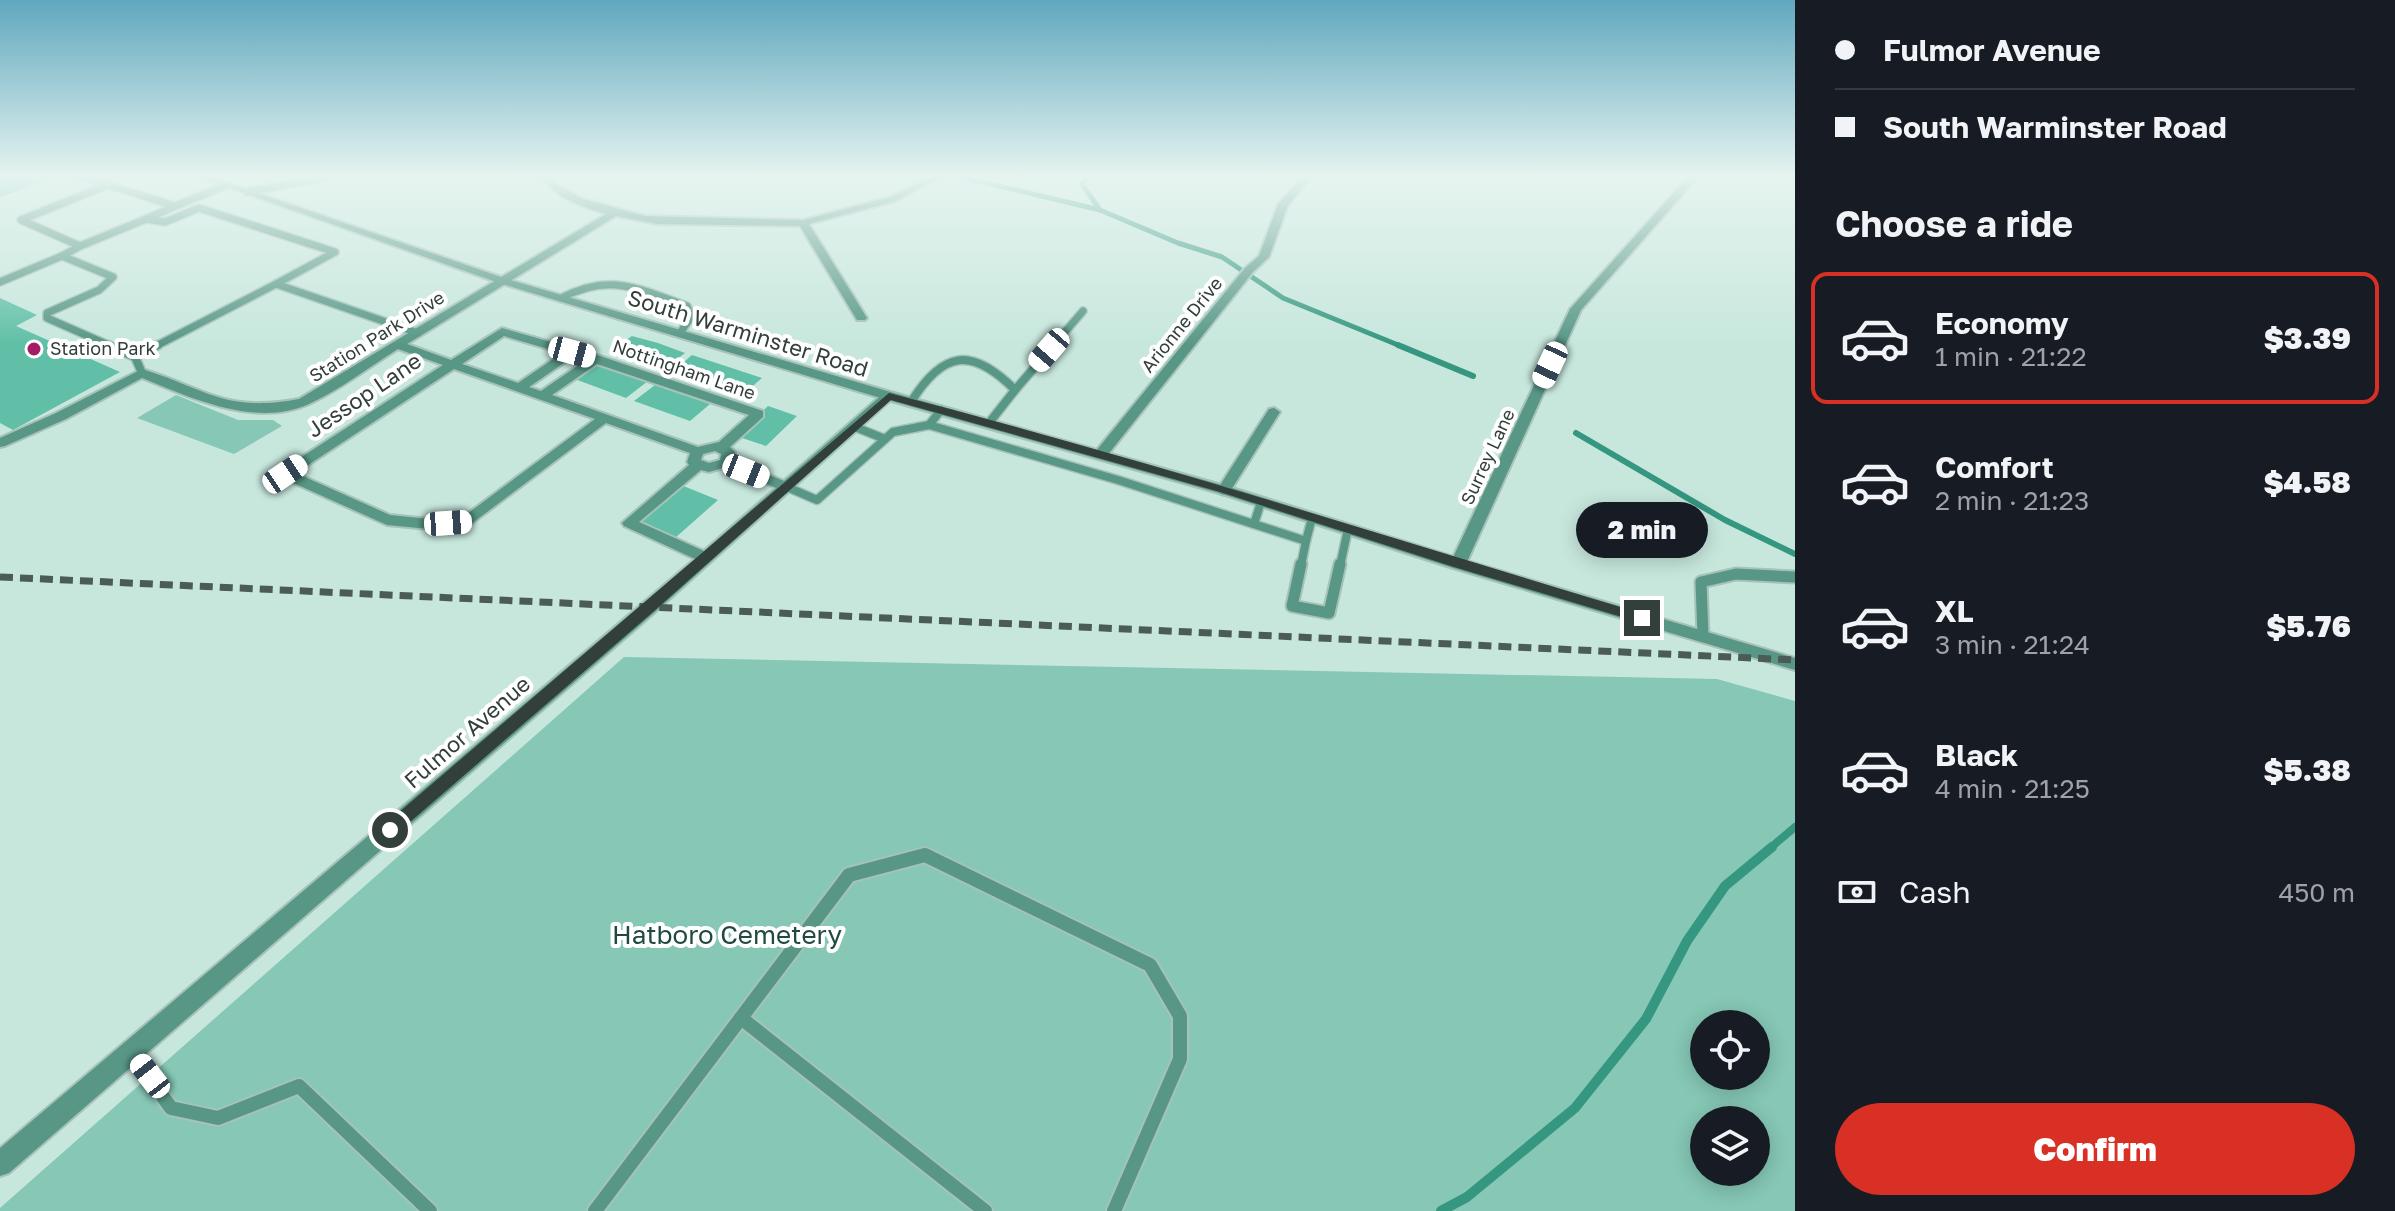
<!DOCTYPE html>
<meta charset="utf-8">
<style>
body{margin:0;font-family:"Golos Text",sans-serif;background:#20242c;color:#f1f3f6;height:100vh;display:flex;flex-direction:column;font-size:30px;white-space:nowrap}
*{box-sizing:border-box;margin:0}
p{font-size:26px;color:#9ea1a6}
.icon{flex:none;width:44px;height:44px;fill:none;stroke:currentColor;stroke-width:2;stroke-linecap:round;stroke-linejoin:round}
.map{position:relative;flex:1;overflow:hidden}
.sheet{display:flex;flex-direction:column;background:#171b24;width:600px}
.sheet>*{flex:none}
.top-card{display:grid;align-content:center;height:176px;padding:0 40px;background:#171b24}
.buttons{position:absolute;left:1690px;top:1010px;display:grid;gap:16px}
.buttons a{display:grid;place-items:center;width:80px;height:80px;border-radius:50%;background:#171b24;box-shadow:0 4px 20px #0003;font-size:40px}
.end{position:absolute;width:36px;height:36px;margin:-18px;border:10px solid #323f3b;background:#fff;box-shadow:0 0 0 4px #fff}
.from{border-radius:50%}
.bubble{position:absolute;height:56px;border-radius:28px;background:#171b24;box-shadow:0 4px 20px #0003;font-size:26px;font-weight:800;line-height:56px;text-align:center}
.car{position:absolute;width:24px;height:48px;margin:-24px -12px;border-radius:10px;box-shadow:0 0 6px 2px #0007;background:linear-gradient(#fff 24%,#345 0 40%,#fff 0 76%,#345 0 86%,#fff 0)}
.top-card b{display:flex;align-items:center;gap:28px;height:76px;font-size:30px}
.top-card b+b{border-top:2px solid #363941}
.top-card i{width:20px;height:20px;background:#f1f3f6}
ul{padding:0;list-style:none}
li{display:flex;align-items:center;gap:24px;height:132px;margin:0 16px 12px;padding:0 24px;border:4px solid transparent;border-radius:16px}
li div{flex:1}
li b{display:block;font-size:30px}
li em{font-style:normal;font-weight:800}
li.active{border-color:#d93025}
li>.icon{width:72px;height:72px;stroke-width:1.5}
h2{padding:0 40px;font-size:36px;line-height:96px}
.pay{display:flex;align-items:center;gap:20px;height:88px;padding:0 40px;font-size:30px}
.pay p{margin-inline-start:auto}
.cta{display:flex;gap:16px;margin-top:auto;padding:16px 40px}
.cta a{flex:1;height:92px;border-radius:48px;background:#d93025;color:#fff;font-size:32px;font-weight:800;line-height:92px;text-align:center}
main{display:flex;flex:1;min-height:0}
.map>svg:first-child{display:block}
</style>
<main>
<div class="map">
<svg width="1795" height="1211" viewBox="0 0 1795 1211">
<rect width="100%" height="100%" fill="#c7e7dd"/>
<g fill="#86c7b5" fill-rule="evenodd">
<path d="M176 395 238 420H273L282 426 234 454 137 418Z"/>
<path d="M624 657 1717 679 1795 701V1211H0V1208ZM1704 1024H1756V1076H1704ZM1704 1120H1756V1172H1704Z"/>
</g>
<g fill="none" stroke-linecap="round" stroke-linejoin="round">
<g stroke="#359780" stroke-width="5">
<path d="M957 176 1100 210 1178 243 1222 257 1283 298 1403 347"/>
<path d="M1088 176 1082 184 1100 210"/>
</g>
<g stroke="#359780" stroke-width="6">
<path d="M1398 345 1473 376"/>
<path d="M1576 433 1725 520 1795 554"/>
</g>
<path stroke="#359780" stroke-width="8" d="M1769 849 1795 827"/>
<path stroke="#359780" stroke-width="10" d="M1441 1211 1467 1197 1575 1108 1646 1019 1687 941 1725 886 1772 847"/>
</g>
<g fill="#60bfa6">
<path d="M0 176H41L51 179 0 197Z"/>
<path d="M0 298 37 315 16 326 120 372 13 430 0 423Z"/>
<path d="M632 336 658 343 685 353 663 370 610 351Z"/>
<path d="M692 355 762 378 741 396 671 373Z"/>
<path d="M593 362 648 381 626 398 572 378Z"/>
<path d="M655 385 710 404 690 421 634 401Z"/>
<path d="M768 406 797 416 766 446 736 436Z"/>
<path d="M681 485 718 500 675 538 638 522Z"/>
</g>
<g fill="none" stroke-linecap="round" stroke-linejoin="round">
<defs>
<g id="service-far3">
<path d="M80 176 175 206 227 185"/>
<path d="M108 185 21 220 80 246 146 219"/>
<path d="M247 192 326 177"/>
<path d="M175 206 146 219 165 222 199 208 335 252 276 284 418 333"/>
<path d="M80 246 62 256 113 277 99 290 47 313V318L113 347"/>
<path d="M0 282 62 256"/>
<path d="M561 298C611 272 638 289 687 306L691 317 680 333"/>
<path d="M154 347 276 284"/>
<path d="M1052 347 1083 311"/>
</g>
<g id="service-far2">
<path d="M108 345 135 357"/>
<path d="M142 373 135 357 158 345"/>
<path d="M1015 390 1054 345"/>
<path d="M911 402C943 351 971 346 1015 390L989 423"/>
<path d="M941 410 929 425 1118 480 1306 541 1301 566"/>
<path d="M855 427 885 439"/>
<path d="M787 487 817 500 893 432 929 425"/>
<path d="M1254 524 1261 502"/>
<path d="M1306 541 1312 518"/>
<path d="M1340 566 1348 529"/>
</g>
<g id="service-far1">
<path d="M1301 564 1292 606 1329 613 1340 564"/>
<path d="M1703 636 1701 582 1736 574 1795 577"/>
</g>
<g id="service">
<path d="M741 1018 985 1211"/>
<path d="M131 1052 171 1108 218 1118 299 1086 430 1211"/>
<path d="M595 1211 849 875 925 855 1150 965 1180 1016V1059L1114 1211"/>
</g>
<g id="minor">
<path d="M541 176H550L556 184 583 199 645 216 803 220 890 197 931 176H942L896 201 809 224 867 318 865 320H857L800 226 658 224 616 216 407 344 451 360 502 328 600 356 763 411V417L730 447 735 452 733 460 784 481 884 393H894L895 396 655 612 9 1173 0 1176V1148L695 559 624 526 622 523 689 465 687 462 690 453 606 423 467 527 429 529 387 525 280 477 278 474 280 471 443 365 398 349C369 367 340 390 309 404 256 428 191 398 142 378L66 419 5 446 0 447V438L56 413 142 369C207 389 224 413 299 399L606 214C581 206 555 198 541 176ZM504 336 562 353 518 383 462 364ZM574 356 586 360 541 391 529 387ZM597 364 749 415 719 442 698 447 552 395ZM454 369 595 419 463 517 429 519 390 515 296 473ZM715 451 721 454 720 460 709 463 701 460 703 454ZM726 467 776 488 704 551 639 522 701 470 709 472Z"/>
<path d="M1303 176H1313L1288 205 1269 257 1253 272 1106 457H1096V451L1245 268 1259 256 1278 204Z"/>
<path d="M1689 176H1699L1581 310 1466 564 1463 568H1453L1450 564 1570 309Z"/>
<path d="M1274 408 1280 412 1231 490 1224 495 1219 493 1217 490 1269 409Z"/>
</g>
<path id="tertiary" d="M196 176H208L507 279 894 393 1229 487 1463 560 1795 658V670L1453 568 1219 493 884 399 499 283Z"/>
</defs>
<use href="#service-far3" stroke="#a6c2b9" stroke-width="10"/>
<use href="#service-far2" stroke="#a6c2b9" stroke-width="11"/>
<use href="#service-far1" stroke="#a6c2b9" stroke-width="15"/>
<use href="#service" stroke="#a6c2b9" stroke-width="18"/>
<use href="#minor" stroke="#a6c2b9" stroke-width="4"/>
<use href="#tertiary" stroke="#a6c2b9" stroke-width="4"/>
<use href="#service-far3" stroke="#589786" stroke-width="7"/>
<use href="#service-far2" stroke="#589786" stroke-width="8"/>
<use href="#service-far1" stroke="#589786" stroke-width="11"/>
<use href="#service" stroke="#589786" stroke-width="14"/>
<use href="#minor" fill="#589786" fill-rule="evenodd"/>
<use href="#tertiary" fill="#589786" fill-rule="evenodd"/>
<path stroke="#4b5b56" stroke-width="7" stroke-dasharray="13 7" stroke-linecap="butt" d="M0 577 1795 660"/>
</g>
<linearGradient id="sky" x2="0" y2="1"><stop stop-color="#60a8be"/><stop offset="0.51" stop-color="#e6f4f0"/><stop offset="1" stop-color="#e6f4f0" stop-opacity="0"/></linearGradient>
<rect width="1795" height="345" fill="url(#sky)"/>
<path fill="#323f3b" d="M889 393C1144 459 1395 539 1647 615L1649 618 1642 623 1454 567 1220 492 891 400 653 612 395 835H384V825Z"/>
<circle fill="#a41c65" stroke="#fff" stroke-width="3" cx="34" cy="349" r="8"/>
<g text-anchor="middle" stroke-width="8" stroke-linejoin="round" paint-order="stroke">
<g font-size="18" fill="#323f3b" stroke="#fff">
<text transform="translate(1182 325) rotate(-51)" y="6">Arionne Drive</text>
<text transform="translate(377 337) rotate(-32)" y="6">Station Park Drive</text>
<text transform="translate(684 370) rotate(19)" y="6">Nottingham Lane</text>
<text transform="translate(1488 457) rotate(-65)" y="6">Surrey Lane</text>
</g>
<g font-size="18" fill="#323f3b" stroke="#fff" text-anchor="start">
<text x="50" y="355">Station Park</text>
</g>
<g font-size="22" fill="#323f3b" stroke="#fff">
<text transform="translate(748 333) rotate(17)" y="8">South Warminster Road</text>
<text transform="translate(364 395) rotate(-34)" y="8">Jessop Lane</text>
<text transform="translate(467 732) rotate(-41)" y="8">Fulmor Avenue</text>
</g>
<g font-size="26" fill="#204a3f" stroke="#fff">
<text x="727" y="944">Hatboro Cemetery</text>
</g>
</g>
</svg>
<div class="buttons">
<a><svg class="icon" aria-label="locate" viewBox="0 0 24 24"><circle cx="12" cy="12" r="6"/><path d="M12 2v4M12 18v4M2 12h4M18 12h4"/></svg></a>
<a><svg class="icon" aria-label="layers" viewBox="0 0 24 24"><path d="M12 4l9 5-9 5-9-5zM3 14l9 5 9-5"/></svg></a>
</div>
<i class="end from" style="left:390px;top:830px"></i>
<i class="end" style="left:1642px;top:618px"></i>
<div class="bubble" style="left:1576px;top:502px;width:132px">2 min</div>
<i class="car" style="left:1049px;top:350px;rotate:221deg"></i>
<i class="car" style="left:572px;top:352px;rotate:105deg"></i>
<i class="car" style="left:1550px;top:365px;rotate:205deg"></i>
<i class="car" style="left:746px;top:471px;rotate:112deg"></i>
<i class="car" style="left:285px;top:474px;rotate:56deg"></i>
<i class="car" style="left:448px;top:523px;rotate:86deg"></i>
<i class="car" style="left:150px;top:1076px;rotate:322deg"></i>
</div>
<section class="sheet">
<div class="top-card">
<b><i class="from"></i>Fulmor Avenue</b>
<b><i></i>South Warminster Road</b>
</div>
<h2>Choose a ride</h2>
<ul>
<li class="active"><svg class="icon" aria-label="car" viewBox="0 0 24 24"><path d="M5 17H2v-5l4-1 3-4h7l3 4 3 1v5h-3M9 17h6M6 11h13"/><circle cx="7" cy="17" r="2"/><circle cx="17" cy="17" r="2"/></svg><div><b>Economy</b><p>1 min · 21:22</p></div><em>$3.39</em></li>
<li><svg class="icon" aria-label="car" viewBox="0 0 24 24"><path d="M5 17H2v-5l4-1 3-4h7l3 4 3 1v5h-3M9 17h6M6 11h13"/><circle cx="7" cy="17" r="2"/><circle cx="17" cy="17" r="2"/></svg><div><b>Comfort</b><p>2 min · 21:23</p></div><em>$4.58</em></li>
<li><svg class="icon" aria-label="car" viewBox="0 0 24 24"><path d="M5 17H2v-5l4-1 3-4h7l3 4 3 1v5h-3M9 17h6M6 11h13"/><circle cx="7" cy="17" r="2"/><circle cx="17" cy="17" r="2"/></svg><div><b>XL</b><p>3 min · 21:24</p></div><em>$5.76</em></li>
<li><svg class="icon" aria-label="car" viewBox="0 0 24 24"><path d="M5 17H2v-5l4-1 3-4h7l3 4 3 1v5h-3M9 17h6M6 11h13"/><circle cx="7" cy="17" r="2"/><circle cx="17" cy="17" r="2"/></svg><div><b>Black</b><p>4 min · 21:25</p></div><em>$5.38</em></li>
</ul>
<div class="pay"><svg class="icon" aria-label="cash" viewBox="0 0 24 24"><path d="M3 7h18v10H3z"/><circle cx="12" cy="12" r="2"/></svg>Cash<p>450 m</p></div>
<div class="cta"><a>Confirm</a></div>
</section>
</main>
